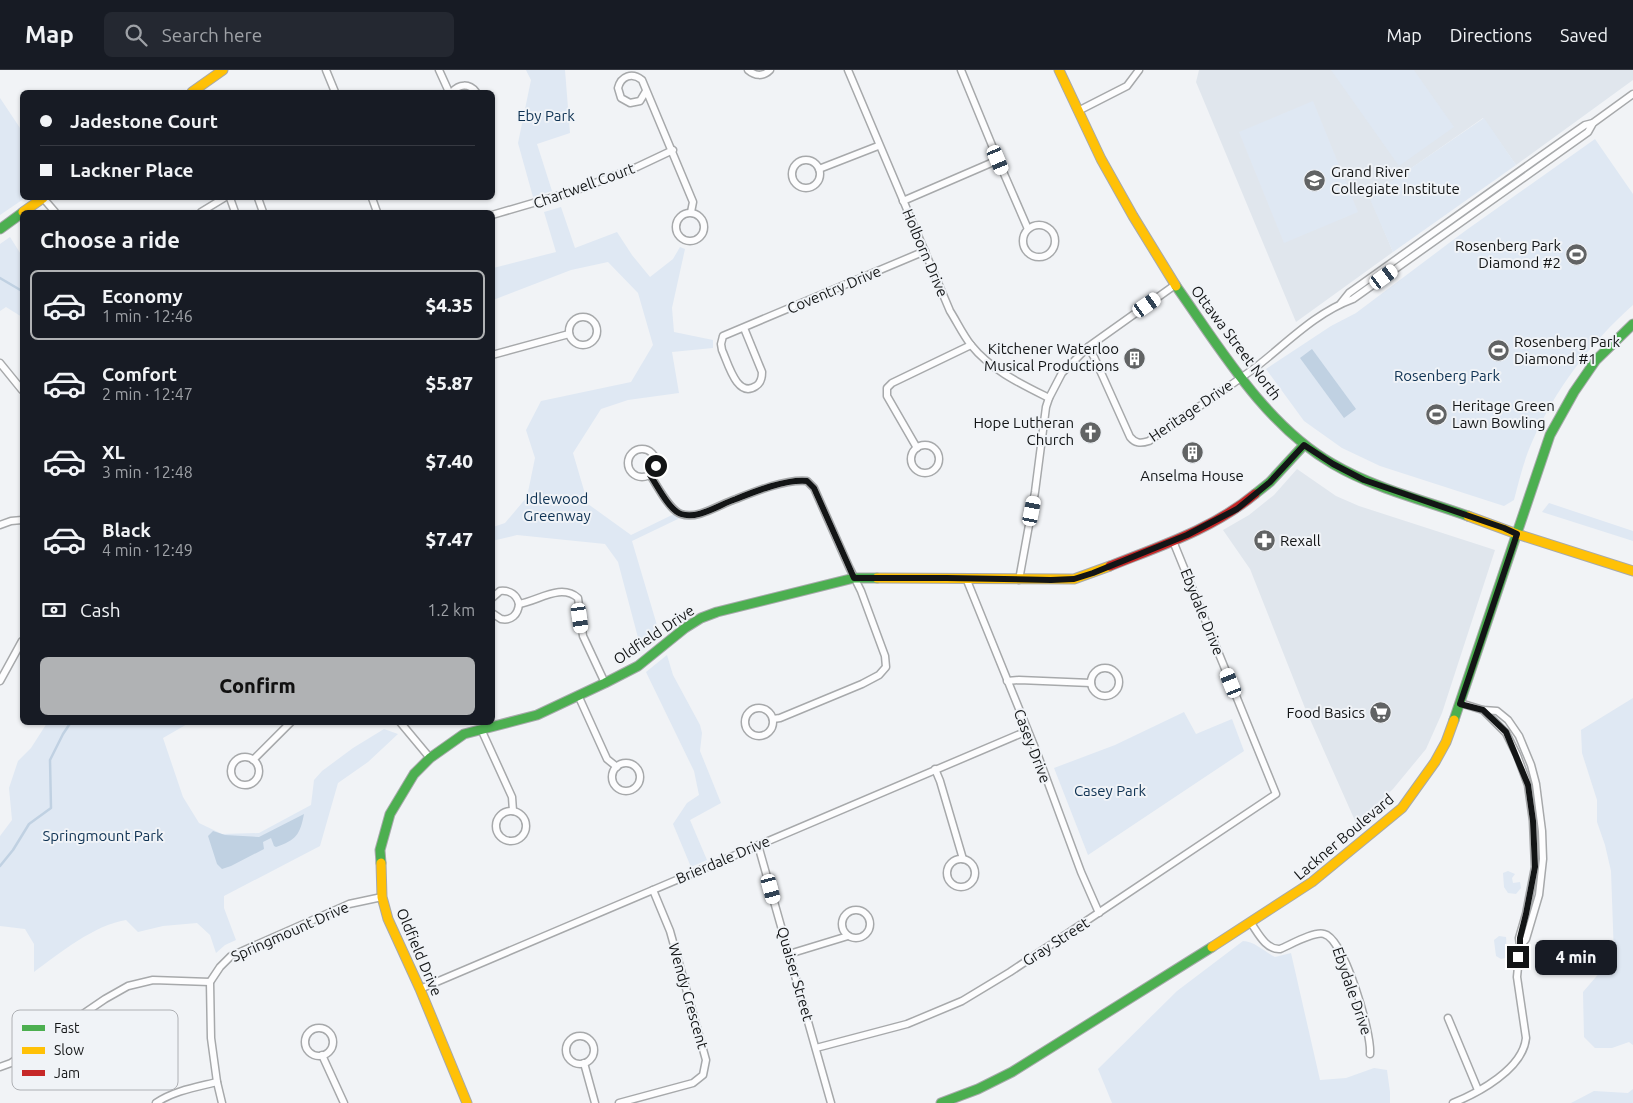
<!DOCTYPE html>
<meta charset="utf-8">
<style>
body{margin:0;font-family:Ubuntu,sans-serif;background:#242831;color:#f1f3f6;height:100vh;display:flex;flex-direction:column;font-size:19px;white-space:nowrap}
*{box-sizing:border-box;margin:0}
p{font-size:16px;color:#9ea1a6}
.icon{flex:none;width:28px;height:28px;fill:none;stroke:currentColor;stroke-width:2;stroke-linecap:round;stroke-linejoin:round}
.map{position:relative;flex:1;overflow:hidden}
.sheet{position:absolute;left:20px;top:140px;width:475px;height:515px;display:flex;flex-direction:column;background:#171b24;border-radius:8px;box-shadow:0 1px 4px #0004}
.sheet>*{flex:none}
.guide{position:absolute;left:20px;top:20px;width:475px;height:110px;border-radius:8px;box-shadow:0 1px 4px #0004;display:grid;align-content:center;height:110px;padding:0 20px;background:#171b24}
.end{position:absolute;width:22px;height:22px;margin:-11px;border:6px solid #131516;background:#fff;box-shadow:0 0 0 2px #fff}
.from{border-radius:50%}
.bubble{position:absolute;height:35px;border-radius:8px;background:#171b24;box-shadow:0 1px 4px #0004;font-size:16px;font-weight:800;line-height:35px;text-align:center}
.car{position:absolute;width:15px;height:30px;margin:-15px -8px;border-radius:6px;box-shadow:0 0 4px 1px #0007;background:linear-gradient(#fff 24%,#345 0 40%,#fff 0 76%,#345 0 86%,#fff 0)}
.guide b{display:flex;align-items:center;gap:18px;height:48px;font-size:19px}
.guide b+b{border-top:1px solid #363941}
.guide i{width:12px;height:12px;background:#f1f3f6}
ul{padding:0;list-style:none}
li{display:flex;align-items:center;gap:15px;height:70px;margin:0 10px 8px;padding:0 10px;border:2px solid transparent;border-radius:8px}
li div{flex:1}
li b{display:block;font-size:19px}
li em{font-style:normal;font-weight:800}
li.on{border-color:#b0b2b4}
li>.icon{width:45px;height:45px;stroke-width:1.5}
h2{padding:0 20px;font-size:22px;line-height:60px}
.pay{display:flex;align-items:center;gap:12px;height:55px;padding:0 20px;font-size:19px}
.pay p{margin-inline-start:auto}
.action{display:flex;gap:10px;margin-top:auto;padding:10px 20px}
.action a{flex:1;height:58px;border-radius:8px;background:#b0b2b4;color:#111;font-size:20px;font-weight:800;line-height:58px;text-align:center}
header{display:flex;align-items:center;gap:30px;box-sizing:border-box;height:70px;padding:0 25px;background:#171b24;border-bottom:1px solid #363941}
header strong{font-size:24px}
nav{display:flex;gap:28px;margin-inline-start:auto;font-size:18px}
.search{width:350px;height:45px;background:#242831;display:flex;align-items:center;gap:12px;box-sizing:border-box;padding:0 18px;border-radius:8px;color:#9ea1a6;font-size:19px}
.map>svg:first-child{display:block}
</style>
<header>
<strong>Map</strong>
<div class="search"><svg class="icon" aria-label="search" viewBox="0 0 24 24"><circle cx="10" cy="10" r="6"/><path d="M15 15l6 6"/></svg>Search here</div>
<nav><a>Map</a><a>Directions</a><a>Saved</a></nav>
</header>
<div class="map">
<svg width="1633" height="1033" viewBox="0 0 1633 1033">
<rect width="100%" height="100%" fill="#f1f3f6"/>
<g fill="#e0e6ed">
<path d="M1199 0H1633V10L1516 95 1483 48 1370 127 1393 182 1296 252 1196 12Z"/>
<path d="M1297 399 1336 426 1359 436 1495 480 1442 643 1426 679 1393 719 1356 753 1305 638 1250 499 1223 460 1249 445 1274 425Z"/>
</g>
<g fill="#dfe8f3">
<path d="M526 0H565L570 63 537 74 552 121 533 127 518 73 531 10Z"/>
<path d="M1331 0H1414L1454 57 1399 96Z"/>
<path d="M0 28 22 61V128H25L0 145Z"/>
<path d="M1313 31 1358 142 1284 173 1239 62Z"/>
<path d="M1484 48 1516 95 1393 182 1369 127Z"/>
<path d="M1595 69 1633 124V235C1590 273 1555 320 1532 372 1524 390 1519 411 1514 430L1504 436 1380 396 1342 378 1304 351 1266 299 1331 256 1356 243 1465 161Z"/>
<path d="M561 137 575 178 617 162 632 185 650 207 673 189 680 177 685 179 672 238 674 262 713 270V278L672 282 679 323 628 330 601 339 573 383 588 434 631 465 674 444 680 448 632 471 659 562 641 579 618 492 605 474 517 465 492 471 493 457 505 453 527 427 535 388 526 360 541 331 631 312 653 275 638 223 608 192 571 200 493 230V198L556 182 544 142Z"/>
<path d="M10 167 22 186V247L6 237 0 241V174Z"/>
<path d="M1549 433 1633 461V471L1542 442Z"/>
<path d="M667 585 673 605 700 655 702 663 700 681 721 733 690 750 707 790 691 797 673 754 687 733 699 725 694 701 646 602Z"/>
<path d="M1633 628V975L1629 972 1612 978H1595L1584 967 1583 922 1614 886 1611 801 1605 775 1597 752V730L1582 683 1581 660Z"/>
<path d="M1184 642 1196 664 1232 649 1244 681 1088 785 1054 698 1115 675Z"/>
<path d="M47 653H189L163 668 183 727 199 753 222 764 259 763 311 735 314 710 322 701 353 678 384 659 398 664 368 692 338 713 320 776 224 826V838L236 870 225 875 216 883 210 865 197 853 163 856 138 862 126 850C94 855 60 883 34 902V874L25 859 0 856V766L12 750 9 718 18 691 31 678Z"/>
<path d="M1508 801 1515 804 1512 808 1513 813 1520 812 1521 818 1516 824 1508 823 1504 817 1503 803Z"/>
<path d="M1499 866 1506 867C1507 873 1505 877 1508 882L1505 888 1501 889 1496 886C1496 885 1494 871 1494 870Z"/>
<path d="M1243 871C1254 871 1265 882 1275 887L1291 883 1320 1010 1346 1008 1374 998 1387 1000 1390 1022V1033H1112L1098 999 1177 921Z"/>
<path d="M1633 1019V1033H1571L1594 1021 1628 1023Z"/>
</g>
<g fill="#c0d1e2">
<path d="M1312 279 1356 339 1344 348 1300 288Z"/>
<path d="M304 744C300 765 296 770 276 777L274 776 271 768 263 772 264 779 231 796 222 799 217 794 208 766 213 761 225 765 259 767Z"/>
</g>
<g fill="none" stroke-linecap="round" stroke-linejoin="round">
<g stroke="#c0d1e2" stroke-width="2.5">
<path d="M0 208 22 221"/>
<path d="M0 796 13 780 29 754 51 738 50 690 63 664 71 652"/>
</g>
<defs>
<g id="street">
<path d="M326 0 335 22"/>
<path d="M439 0 449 22"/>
<path d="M748 0C755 6 763 7 770 0"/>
<path d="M848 0 950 241C957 252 963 265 971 275 991 300 1021 314 1049 328"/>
<path d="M646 21 640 31 630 33 621 28 618 18C621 6 632 2 642 10L693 132 691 142"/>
<path d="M452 22C459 14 469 13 476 22"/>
<path d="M1078 41 1127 16 1139 0"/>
<path d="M998 90 1028 159"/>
<circle cx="806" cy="104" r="14"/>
<path d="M819 99 878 76"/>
<path d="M43 128 55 142"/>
<path d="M230 128 235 142"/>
<path d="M258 128 263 142"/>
<path d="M372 128 377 142"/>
<path d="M903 131 998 90 961 0"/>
<path d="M201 142 224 128"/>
<circle cx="690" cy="157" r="14"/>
<path d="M492 145 574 121 637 97 673 80"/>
<circle cx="1039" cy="171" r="16"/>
<path d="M1341 233 1349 223C1428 167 1506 110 1585 55L1593 53"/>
<circle cx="583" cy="261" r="14"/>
<path d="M744 258 762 302C762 308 761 313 756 316 737 329 728 293 722 280L721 274 723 266 925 181"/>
<path d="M1088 277 1094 287 1130 367C1135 373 1140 374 1149 371 1184 346 1221 323 1256 297 1287 273 1315 243 1353 229L1588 62 1593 53 1633 24"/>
<path d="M492 285 569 264"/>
<path d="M0 293 22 320"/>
<circle cx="925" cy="389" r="14"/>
<path d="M917 378 887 326V318L892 313 971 275"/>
<circle cx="642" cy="393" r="14"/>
<path d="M650 405C657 415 669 440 681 444 698 450 720 434 736 429 756 421 786 409 807 411L814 418 849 497 861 521 885 586 886 597 879 605 862 614 780 648 773 649"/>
<path d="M0 455 11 451 22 450"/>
<path d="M966 508 1037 683 1081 802 1099 843"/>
<path d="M1019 510 1035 422 1046 337 1049 328 1062 303 1088 277 1175 215"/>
<path d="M492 528 500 521C510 520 517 525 519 534 518 545 511 551 501 549L492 543"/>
<path d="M519 534C538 531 561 513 578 528L583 566 605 613"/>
<circle cx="1105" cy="612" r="14"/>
<path d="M0 611 22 571"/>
<path d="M1007 611 1019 610 1091 613"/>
<path d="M578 625 607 689 617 697"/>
<path d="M1460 633 1483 640 1497 641 1508 650 1519 666 1531 695 1536 714 1542 761 1543 789 1539 825 1526 869 1520 876"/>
<circle cx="759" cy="652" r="14"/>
<path d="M400 652 430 688"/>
<path d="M481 659 512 727 513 741"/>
<circle cx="245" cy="701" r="14"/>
<path d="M253 690 291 652"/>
<circle cx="626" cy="707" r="14"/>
<path d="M935 699 940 711 963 789"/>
<circle cx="511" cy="756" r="15"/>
<path d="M758 775 831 1033"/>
<circle cx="961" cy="803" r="14"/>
<circle cx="856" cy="854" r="14"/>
<path d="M1251 853C1258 863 1266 880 1280 879 1290 875 1314 861 1324 864 1344 868 1372 963 1370 984"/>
<path d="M789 884 848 866"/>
<path d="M420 919 1027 661"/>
<path d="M1448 948 1478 1020"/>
<circle cx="319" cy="972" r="14"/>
<circle cx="580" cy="980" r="14"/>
<path d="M816 978 907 954 962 931 1010 902 1276 724 1173 471"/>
<path d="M322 985 344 1033"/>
<path d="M584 993 595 1033"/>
<path d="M0 997 11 993 105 929 128 916 153 910 210 912"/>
<path d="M156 1033C173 1021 197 1017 217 1012"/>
<path d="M222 1033 217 1012 211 968 210 912 220 897 231 886 349 834 382 827"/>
<path d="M619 1033 693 1013 703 1005 706 990 670 861 653 820"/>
<path d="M1453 1033C1478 1023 1523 999 1526 968L1517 907 1520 876 1519 868 1526 844 1535 797 1533 751 1528 715 1517 685 1506 663 1483 640"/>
</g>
<g id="fast">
<path d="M0 159 22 143"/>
<path d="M1176 216C1220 278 1265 355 1333 394 1374 418 1423 430 1468 446"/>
<path d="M1255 424 1270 412 1304 375"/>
<path d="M1454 650 1550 365 1574 322 1596 290 1633 254"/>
<path d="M381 793 380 780 390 744 414 704 430 688 464 664 537 645 605 613 638 596 685 558 701 548 717 542 854 508H877"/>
<path d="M941 1033 978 1019 1012 1002 1212 877"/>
</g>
<g id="slow">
<path d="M1059 0 1101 89 1133 146 1176 216"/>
<path d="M192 22 223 0"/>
<path d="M23 142 43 128"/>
<path d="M1468 446 1517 464 1633 501"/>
<path d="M877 508 1074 509 1110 496"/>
<path d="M381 793 382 827 388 849 420 919 467 1033"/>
<path d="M1212 877 1312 812 1402 738 1435 692 1446 672 1454 650"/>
</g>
<path id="jam" d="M1110 496C1160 476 1213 459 1255 424"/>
</defs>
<use href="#street" stroke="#a7a9ab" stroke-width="9"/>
<use href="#fast" stroke="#a7a9ab" stroke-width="11"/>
<use href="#slow" stroke="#a7a9ab" stroke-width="11"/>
<use href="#jam" stroke="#a7a9ab" stroke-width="11"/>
<use href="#street" stroke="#fdfdfe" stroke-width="6"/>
<use href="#fast" stroke="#4caf50" stroke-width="9"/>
<use href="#slow" stroke="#ffc107" stroke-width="9"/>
<use href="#jam" stroke="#c62828" stroke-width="9"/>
</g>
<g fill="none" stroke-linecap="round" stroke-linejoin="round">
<path stroke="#131516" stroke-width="6" d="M656 396 650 405C657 415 669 440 681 444 698 450 720 434 736 429 756 421 786 409 807 411L814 418 854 508H947L1051 510 1074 509 1093 503 1187 465 1237 439 1270 412 1304 375 1333 394 1364 410 1504 458 1517 464 1460 634 1483 640 1506 662 1528 715 1533 751 1535 797 1526 844 1520 868V876L1518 887"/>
</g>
<defs>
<symbol id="school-disc" viewBox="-11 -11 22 22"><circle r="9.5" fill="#616364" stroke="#f0f3f7"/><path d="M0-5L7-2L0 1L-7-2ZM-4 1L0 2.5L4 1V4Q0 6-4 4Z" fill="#fff"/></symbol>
<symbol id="stadium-disc" viewBox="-11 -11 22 22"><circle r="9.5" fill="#616364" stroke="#f0f3f7"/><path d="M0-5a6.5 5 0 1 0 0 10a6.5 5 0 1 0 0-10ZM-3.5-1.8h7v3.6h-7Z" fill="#fff"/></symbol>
<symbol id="building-disc" viewBox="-11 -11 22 22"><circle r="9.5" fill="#616364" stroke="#f0f3f7"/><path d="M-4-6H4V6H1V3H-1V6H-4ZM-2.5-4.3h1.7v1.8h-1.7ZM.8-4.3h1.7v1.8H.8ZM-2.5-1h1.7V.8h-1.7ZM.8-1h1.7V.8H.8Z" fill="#fff"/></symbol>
<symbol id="church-disc" viewBox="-11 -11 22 22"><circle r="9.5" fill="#616364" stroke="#f0f3f7"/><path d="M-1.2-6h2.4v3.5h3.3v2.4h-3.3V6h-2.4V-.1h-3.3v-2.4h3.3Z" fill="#fff"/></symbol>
<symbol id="pharmacy-disc" viewBox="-11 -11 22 22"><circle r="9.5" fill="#616364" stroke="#f0f3f7"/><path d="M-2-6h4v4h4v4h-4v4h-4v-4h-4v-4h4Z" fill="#fff"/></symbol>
<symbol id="supermarket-disc" viewBox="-11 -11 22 22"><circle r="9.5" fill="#616364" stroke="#f0f3f7"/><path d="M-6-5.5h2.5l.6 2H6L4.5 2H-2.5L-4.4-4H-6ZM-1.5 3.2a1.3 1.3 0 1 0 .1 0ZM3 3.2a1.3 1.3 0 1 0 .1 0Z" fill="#fff"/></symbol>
</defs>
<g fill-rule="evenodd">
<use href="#school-disc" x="1302" y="98" width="25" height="25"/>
<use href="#stadium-disc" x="1564" y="172" width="25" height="25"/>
<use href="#stadium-disc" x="1486" y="268" width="25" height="25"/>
<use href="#building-disc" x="1122" y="276" width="25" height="25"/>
<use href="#stadium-disc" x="1424" y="332" width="25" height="25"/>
<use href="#church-disc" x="1078" y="350" width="25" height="25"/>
<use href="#building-disc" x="1180" y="370" width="25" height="25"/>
<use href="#pharmacy-disc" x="1252" y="458" width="25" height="25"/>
<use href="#supermarket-disc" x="1368" y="630" width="25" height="25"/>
</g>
<g text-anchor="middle" stroke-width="4" stroke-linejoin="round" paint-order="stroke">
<g font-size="15" fill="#0e3253" stroke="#f0f3f7">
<text x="546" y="51">Eby Park</text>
<text x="1447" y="311">Rosenberg Park</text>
<text x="557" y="434">Idlewood<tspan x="557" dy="17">Greenway</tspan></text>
<text x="1110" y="726">Casey Park</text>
<text x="103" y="771">Springmount Park</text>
</g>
<g font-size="15" fill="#131516" stroke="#f0f3f7" text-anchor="start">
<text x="1331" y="107">Grand River<tspan x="1331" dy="17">Collegiate Institute</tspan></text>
<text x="1561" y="181" text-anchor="end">Rosenberg Park<tspan x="1561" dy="17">Diamond #2</tspan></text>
<text x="1514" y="277">Rosenberg Park<tspan x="1514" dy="17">Diamond #1</tspan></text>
<text x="1119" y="284" text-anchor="end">Kitchener Waterloo<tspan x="1119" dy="17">Musical Productions</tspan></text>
<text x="1452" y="341">Heritage Green<tspan x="1452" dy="17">Lawn Bowling</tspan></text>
<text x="1074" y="358" text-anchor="end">Hope Lutheran<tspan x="1074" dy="17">Church</tspan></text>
<text x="1192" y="411" text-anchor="middle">Anselma House</text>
<text x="1280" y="476">Rexall</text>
<text x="1365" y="648" text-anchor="end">Food Basics</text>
</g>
<g font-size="15" fill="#131516" stroke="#f0f3f7">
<text transform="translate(584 116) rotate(-20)" y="5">Chartwell Court</text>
<text transform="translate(925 183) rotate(67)" y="5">Holborn Drive</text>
<text transform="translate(834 220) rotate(-23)" y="5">Coventry Drive</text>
<text transform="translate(1236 273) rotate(53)" y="5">Ottawa Street North</text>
<text transform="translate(1191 341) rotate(-34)" y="5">Heritage Drive</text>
<text transform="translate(1202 542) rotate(68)" y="5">Ebydale Drive</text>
<text transform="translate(654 565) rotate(-34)" y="5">Oldfield Drive</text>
<text transform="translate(1032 676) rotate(69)" y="5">Casey Drive</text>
<text transform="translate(1344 767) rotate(-40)" y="5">Lackner Boulevard</text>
<text transform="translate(723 790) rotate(-23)" y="5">Brierdale Drive</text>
<text transform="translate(290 862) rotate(-24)" y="5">Springmount Drive</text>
<text transform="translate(1056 872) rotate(-33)" y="5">Gray Street</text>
<text transform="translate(419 882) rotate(67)" y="5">Oldfield Drive</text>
<text transform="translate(795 904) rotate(74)" y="5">Quaiser Street</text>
<text transform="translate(1352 921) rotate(71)" y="5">Ebydale Drive</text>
<text transform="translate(688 926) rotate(74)" y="5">Wendy Crescent</text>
</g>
</g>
<rect x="12" y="940" width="166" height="80" rx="8" fill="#f0f3f7" stroke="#aeb0b4" stroke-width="1"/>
<rect x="22" y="955" width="23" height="6" fill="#4caf50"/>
<rect x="22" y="977" width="23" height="7" fill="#ffc107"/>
<rect x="22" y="1000" width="23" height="6" fill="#c62828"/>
<g font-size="14" fill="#131516">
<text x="54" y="963">Fast</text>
<text x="54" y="985">Slow</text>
<text x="54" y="1008">Jam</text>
</g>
</svg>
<i class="end from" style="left:656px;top:396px"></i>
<i class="end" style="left:1518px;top:887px"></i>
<div class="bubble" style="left:1535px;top:870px;width:82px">4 min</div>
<i class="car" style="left:998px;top:90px;rotate:157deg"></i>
<i class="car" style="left:1384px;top:207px;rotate:54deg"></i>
<i class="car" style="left:1147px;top:235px;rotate:55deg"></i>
<i class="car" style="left:1032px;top:441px;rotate:11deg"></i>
<i class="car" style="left:580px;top:548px;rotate:172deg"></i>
<i class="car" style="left:1231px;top:613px;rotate:338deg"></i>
<i class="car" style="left:771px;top:819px;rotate:165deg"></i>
<div class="guide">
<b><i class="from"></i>Jadestone Court</b>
<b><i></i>Lackner Place</b>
</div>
<section class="sheet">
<h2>Choose a ride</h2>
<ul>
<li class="on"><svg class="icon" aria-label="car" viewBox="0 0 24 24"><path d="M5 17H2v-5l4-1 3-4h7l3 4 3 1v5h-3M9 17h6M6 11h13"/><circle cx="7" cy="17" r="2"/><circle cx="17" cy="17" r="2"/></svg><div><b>Economy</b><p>1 min · 12:46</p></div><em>$4.35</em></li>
<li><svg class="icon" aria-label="car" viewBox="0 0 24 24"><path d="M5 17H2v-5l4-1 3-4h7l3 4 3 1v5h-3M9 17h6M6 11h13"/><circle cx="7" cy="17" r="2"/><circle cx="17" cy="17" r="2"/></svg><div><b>Comfort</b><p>2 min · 12:47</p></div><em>$5.87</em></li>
<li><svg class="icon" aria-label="car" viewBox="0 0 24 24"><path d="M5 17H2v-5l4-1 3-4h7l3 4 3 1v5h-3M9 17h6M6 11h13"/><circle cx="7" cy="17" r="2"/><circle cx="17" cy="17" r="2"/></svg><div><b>XL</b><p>3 min · 12:48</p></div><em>$7.40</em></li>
<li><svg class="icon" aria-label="car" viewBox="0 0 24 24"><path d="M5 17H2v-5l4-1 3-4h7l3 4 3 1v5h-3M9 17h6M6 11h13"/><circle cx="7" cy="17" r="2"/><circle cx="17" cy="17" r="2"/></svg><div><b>Black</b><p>4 min · 12:49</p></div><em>$7.47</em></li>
</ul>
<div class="pay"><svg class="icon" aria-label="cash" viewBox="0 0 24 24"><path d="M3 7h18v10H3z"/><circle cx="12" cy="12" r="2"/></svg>Cash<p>1.2 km</p></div>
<div class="action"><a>Confirm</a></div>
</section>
</div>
